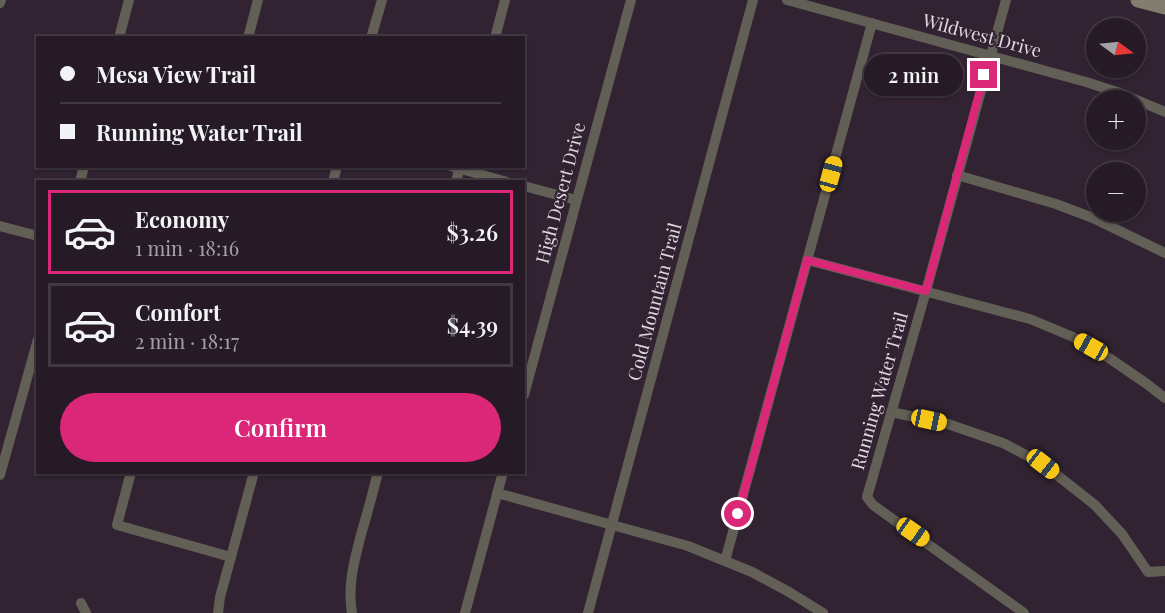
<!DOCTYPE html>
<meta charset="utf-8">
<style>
body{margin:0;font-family:"Playfair Display",serif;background:#312732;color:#f1f3f6;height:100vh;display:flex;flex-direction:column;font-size:22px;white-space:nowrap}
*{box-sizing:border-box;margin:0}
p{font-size:20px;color:#a3a1a7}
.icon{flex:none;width:33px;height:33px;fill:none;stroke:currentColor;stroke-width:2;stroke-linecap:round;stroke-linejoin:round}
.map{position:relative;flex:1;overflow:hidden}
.side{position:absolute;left:36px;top:180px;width:489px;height:294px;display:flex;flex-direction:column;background:#251a25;border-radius:0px;box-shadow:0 2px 4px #0004,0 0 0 2px #423842}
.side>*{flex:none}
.top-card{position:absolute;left:36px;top:36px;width:489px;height:132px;border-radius:0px;box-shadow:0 2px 4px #0004,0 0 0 2px #423842;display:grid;align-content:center;height:132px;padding:0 24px;background:#251a25}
.needle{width:39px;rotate:105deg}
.buttons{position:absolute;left:1086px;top:18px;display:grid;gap:12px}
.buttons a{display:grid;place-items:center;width:60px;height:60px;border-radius:50%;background:#251a25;box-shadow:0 2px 4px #0004,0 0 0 2px #423842;font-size:30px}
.end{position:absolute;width:27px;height:27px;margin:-14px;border:8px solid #db2777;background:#fff;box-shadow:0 0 0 3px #fff}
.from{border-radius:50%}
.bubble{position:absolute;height:42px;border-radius:21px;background:#251a25;box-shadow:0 2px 4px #0004,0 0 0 2px #423842;font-size:20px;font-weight:600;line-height:42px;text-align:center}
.car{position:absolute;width:18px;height:36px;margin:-18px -9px;border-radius:8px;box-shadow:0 0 4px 2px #0007;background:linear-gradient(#f5c518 24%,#345 0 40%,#f5c518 0 76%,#345 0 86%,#f5c518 0)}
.top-card b{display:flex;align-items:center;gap:21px;height:57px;font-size:22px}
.top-card b+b{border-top:2px solid #423842}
.top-card i{width:15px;height:15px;background:#f1f3f6}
ul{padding:10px 0 0;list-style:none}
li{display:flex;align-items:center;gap:18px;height:84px;margin:0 12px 9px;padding:0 12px;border:3px solid #423842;border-radius:0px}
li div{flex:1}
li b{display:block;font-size:22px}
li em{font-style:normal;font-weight:600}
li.current{border-color:#db2777}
li>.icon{width:54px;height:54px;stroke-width:1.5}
.cta{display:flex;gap:12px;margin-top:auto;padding:12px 24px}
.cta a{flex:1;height:69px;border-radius:36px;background:#db2777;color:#fff;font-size:24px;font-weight:600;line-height:69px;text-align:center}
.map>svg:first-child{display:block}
</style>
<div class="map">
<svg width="1165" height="613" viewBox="0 0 1165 613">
<rect width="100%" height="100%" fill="#312331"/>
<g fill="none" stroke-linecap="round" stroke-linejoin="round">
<g stroke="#625f56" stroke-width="10">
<path d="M787 0 1086 82 1120 93 1165 112"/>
<path d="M1006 0 926 291 867 497 873 505 1024 613"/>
<path d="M0 3 1 0"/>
<path d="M119 38 129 0"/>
<path d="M248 38 258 0"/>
<path d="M371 38 382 0"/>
<path d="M495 38 505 0"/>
<path d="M451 166 507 182"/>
<path d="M957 175 1056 204 1093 218 1165 253"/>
<path d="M80 182 84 166"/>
<path d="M333 182 337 166"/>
<path d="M456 182 460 166"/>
<path d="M524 186 576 200"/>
<path d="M0 226 38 236"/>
<path d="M807 260 1030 319 1073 337 1109 358 1147 384 1165 398"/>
<path d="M524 395 631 0"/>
<path d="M891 412 948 424 1003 443 1043 464 1095 505 1122 534 1148 572 1165 571"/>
<path d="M131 472 117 525 231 557"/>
<path d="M0 475 38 339"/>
<path d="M497 493 688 546 752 572 789 592 823 613"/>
<path d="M725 561 872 23"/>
<path d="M81 603 86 613"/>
<path d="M218 613 220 597 231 557 254 472"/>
<path d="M352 613C347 584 355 558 362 531 368 511 373 492 378 472"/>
<path d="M465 613 503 472"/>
<path d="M588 613 753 0"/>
</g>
<path stroke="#827d6f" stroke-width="15" d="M1138 0 1165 7"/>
</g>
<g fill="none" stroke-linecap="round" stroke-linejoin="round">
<path stroke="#db2777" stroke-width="8" d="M738 514 807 260 926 291 984 75"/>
</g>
<g text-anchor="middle" stroke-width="4.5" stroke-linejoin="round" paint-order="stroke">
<g font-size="18" fill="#e1d7e1" stroke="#312331">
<text transform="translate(982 36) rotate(15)" y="6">Wildwest Drive</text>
<text transform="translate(561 193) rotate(-75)" y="6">High Desert Drive</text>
<text transform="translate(655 302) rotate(-75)" y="6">Cold Mountain Trail</text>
<text transform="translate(880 391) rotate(-74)" y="6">Running Water Trail</text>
</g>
</g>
</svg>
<div class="buttons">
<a><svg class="needle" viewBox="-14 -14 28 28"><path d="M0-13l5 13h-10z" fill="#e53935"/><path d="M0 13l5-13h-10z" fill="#a3a1a7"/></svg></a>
<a>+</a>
<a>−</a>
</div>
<i class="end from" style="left:738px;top:514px"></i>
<i class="end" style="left:984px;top:75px"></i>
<div class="bubble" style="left:864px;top:54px;width:99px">2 min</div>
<i class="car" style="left:831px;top:174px;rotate:15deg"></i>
<i class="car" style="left:1091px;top:347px;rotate:299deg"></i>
<i class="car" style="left:929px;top:420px;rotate:102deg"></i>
<i class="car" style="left:1043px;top:464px;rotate:128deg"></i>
<i class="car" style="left:913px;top:532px;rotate:125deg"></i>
<div class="top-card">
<b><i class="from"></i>Mesa View Trail</b>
<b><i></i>Running Water Trail</b>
</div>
<section class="side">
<ul>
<li class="current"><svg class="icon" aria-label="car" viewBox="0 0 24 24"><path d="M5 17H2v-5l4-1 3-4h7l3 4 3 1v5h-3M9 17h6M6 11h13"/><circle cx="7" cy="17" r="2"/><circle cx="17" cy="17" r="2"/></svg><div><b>Economy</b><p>1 min · 18:16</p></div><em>$3.26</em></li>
<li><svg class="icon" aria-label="car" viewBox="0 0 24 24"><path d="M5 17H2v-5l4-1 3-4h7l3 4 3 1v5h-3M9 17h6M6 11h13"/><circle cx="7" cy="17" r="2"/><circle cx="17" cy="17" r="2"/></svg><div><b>Comfort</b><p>2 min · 18:17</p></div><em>$4.39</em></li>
</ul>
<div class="cta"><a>Confirm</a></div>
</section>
</div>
